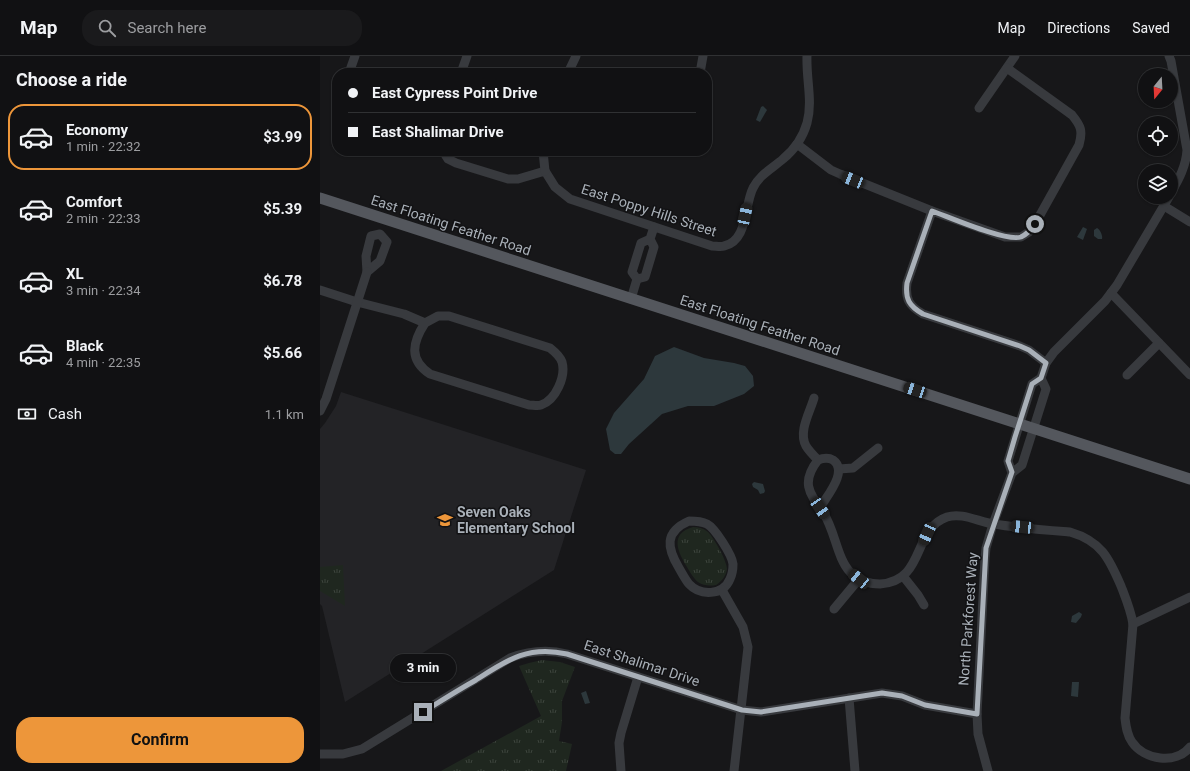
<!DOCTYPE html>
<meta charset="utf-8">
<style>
body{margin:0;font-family:Roboto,sans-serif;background:#1a1a1c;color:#f1f3f6;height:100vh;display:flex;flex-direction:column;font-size:15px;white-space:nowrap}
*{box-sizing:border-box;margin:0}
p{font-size:13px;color:#9c9da0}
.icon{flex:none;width:22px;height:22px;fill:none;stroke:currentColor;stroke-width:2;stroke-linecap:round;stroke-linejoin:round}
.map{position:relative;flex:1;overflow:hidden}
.sheet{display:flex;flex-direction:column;background:#111113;width:320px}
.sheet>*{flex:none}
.banner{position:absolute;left:12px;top:12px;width:380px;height:88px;border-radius:16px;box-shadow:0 1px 3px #0004,0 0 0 1px #303133;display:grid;align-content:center;height:88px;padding:0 16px;background:#111113}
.needle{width:26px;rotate:198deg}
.controls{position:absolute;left:818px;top:12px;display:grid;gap:8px}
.controls a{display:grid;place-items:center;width:40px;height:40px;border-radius:50%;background:#111113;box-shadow:0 1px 3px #0004,0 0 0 1px #303133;font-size:20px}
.end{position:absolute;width:18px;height:18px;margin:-9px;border:5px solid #a9b0b8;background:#111;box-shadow:0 0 0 2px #111}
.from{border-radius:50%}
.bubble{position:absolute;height:28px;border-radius:14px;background:#111113;box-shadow:0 1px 3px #0004,0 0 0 1px #303133;font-size:13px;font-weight:700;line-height:28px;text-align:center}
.car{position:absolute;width:12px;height:24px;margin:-12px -6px;border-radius:5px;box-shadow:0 0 3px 1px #0007;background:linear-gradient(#222 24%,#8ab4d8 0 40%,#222 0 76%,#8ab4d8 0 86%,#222 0)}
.banner b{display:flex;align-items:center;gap:14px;height:38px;font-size:15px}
.banner b+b{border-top:1px solid #303133}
.banner i{width:10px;height:10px;background:#f1f3f6}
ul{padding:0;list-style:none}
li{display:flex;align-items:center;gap:12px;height:66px;margin:0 8px 6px;padding:0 8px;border:2px solid transparent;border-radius:16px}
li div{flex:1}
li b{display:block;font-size:15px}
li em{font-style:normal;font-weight:700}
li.selected{border-color:#ed963a}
li>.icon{width:36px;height:36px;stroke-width:1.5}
h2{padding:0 16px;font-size:18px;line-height:48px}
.pay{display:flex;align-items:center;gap:10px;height:44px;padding:0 16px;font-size:15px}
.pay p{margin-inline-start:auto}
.primary-button{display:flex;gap:8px;margin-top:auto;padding:8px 16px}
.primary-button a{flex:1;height:46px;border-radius:16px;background:#ed963a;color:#111;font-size:16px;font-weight:700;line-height:46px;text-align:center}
header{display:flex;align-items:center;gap:24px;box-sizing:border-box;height:56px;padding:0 20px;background:#111113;border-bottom:1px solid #303133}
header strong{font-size:19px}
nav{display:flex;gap:22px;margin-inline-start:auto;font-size:14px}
.search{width:280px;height:36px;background:#1a1a1c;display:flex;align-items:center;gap:10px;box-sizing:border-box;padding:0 14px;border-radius:16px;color:#9c9da0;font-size:15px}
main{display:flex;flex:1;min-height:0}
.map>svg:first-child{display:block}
</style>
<header>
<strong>Map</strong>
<div class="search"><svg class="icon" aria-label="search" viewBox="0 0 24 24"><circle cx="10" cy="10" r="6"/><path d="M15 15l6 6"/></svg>Search here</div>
<nav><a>Map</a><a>Directions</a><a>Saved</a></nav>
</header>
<main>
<section class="sheet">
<h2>Choose a ride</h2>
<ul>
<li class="selected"><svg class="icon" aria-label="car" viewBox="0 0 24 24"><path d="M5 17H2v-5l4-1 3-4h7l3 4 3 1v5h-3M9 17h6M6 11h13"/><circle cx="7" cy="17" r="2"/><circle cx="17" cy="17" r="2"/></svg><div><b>Economy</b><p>1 min · 22:32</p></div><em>$3.99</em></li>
<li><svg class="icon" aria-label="car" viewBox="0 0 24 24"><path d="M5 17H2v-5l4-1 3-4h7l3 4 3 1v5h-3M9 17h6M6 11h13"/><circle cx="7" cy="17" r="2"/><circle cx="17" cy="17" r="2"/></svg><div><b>Comfort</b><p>2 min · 22:33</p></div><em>$5.39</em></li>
<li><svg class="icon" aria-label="car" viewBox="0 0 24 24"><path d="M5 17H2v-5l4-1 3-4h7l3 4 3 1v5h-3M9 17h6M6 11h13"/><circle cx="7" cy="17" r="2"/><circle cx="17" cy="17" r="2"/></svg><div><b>XL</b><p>3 min · 22:34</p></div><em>$6.78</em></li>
<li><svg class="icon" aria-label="car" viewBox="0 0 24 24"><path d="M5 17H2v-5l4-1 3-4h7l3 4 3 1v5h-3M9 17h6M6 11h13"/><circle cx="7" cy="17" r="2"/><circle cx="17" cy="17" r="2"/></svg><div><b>Black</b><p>4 min · 22:35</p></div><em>$5.66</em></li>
</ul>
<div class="pay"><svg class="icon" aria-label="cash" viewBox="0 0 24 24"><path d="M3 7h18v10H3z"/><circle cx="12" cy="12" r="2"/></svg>Cash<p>1.1 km</p></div>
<div class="primary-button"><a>Confirm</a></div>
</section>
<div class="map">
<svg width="870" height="715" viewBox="0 0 870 715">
<defs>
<pattern id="park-tufts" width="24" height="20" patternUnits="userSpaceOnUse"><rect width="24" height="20" fill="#1f271f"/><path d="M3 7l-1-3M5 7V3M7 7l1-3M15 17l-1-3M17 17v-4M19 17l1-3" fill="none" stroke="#3d443d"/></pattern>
</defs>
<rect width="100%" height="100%" fill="#171719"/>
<path fill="#232326" d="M21 336 266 414 234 514 25 646 2 550 0 548V373L5 367 16 350Z"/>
<g fill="url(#park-tufts)">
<path d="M373 471C378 471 383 472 388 476 394 482 407 505 407 513 406 520 402 525 396 529 390 530 384 530 378 526 374 523 370 516 367 511 358 496 349 478 373 471Z"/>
<path d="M23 509 25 550 0 535V511Z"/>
<path d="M222 604 240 606 255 611 242 645V666L239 685 252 688 246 715H121L221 660 199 610 209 607Z"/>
</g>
<g fill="#2d383c">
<path d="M443 50 447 54 440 66 436 64 441 51Z"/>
<path d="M763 171 767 173 763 184 757 181Z"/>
<path d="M777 172C780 173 783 180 782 183H778L774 180V174Z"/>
<path d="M354 291 384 302 414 307 425 310 433 320 434 330 424 338 394 350H368L342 358 309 388 301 398H295L290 394 286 373 294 357 324 323 335 300Z"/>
<path d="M434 426 443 428 445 435 444 437 440 438 438 434 433 431 432 428Z"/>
<path d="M759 556 762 558 761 561 756 567 751 566 752 560Z"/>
<path d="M752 626H759L758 641 751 640Z"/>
<path d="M266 635 270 647 265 648 261 637Z"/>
</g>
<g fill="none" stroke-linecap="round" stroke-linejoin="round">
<g stroke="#383a3e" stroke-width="9">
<path d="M849 0 851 5 867 94C866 110 859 123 851 137"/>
<path d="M29 17 35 0"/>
<path d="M141 17 147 0"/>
<path d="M248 17 256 0"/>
<path d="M380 17 383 0"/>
<path d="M659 52 695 0"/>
<path d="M477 88 511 114 520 118 612 155 685 181H701L709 176 715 168 759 89C763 75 761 70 752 59L687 12"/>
<path d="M123 95 128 103 136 107 188 123H198L225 115 235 131 250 143 392 190C396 190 401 191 404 190 428 185 424 150 433 132 439 119 453 112 463 103 474 94 483 81 487 67 493 45 486 23 487 0"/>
<path d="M223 95 225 115"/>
<path d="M844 150 870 166"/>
<path d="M612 155 587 227C585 243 589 250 603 258L700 290 709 294 726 307"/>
<path d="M60 178 67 186 60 205 47 216 46 200 51 180Z"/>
<path d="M330 183 321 187 312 216 317 223 325 221 334 191 330 183 334 171"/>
<path d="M0 234 37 246 84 258 105 267 118 260H129L230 292C235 296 240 300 242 306 246 320 236 344 221 349 218 350 213 349 209 349L110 318C89 304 92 287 105 267"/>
<path d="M791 237 870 319"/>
<path d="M311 243 317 223"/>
<path d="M807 319 839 287"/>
<path d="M721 322 726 307 734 296 785 245 797 229 849 141"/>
<path d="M494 342C490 356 478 376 486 390 489 395 494 400 498 404"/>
<path d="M0 355 6 343 47 216"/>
<path d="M519 413 533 412 558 392"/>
<path d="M500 452C506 441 529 415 513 404 508 401 503 402 498 404 480 427 490 438 504 458 515 475 517 502 530 516 538 524 548 528 560 528 606 525 592 473 627 461 642 456 659 466 674 468 699 472 725 474 750 476 781 485 789 502 801 530 806 543 811 555 813 568"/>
<path d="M369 465C375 465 381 465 387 468 395 472 412 499 413 508 413 513 412 519 410 523 403 540 380 540 369 528 365 523 362 517 359 512 347 492 344 476 369 465Z"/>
<path d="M583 520 598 539 604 549"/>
<path d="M402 534 423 571 428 591 414 715"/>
<path d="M870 541 813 568 805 662C806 671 807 679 812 686 824 704 856 709 870 691"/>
<path d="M514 553 539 523"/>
<path d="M529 642 535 715"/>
<path d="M0 698H23L42 693 190 602C209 595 227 593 247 598L422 654 441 656 562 637 582 640 605 649 657 658"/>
<path d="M301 715 299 687 301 677 318 621"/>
<path d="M668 715 658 678 657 658 665 502 666 492 673 468 692 417 702 409 726 333 721 322 712 328 688 405 692 417"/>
</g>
<path stroke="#54575d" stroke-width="11" d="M0 142 870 423"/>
</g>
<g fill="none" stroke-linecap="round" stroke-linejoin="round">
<path stroke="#a9b0b8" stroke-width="5" d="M103 656C121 645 138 634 156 624 187 604 208 589 247 598L422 654 441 656 562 637 582 640 605 649 657 658 666 492 692 416 688 405 695 381 712 328 721 322 726 307 709 294 700 290 603 258C589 250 585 243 587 227L612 155C629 161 686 186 701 181 707 178 711 174 715 168"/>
</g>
<defs>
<symbol id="school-bare" viewBox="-9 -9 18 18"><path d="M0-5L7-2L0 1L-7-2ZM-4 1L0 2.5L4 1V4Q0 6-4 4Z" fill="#ed963a" stroke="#121214" stroke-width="2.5" paint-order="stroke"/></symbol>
</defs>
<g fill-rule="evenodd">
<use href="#school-bare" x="114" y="453" width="22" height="22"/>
</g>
<g text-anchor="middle" stroke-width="3" stroke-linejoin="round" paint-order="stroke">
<g font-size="14" fill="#a9b0b8" stroke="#121214">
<text transform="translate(329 154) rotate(18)" y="5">East Poppy Hills Street</text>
<text transform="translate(131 169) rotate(18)" y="5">East Floating Feather Road</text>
<text transform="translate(440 269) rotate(18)" y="5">East Floating Feather Road</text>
<text transform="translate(648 563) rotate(-86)" y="5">North Parkforest Way</text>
<text transform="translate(322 607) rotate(18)" y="5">East Shalimar Drive</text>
</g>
<g font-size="14" font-weight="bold" fill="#a9b0b8" stroke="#121214" text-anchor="start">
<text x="137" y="461">Seven Oaks<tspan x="137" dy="16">Elementary School</tspan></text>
</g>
</g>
</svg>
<div class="controls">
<a><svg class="needle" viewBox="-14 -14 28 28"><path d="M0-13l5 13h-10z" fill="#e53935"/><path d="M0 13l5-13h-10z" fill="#9c9da0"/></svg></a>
<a><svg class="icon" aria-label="locate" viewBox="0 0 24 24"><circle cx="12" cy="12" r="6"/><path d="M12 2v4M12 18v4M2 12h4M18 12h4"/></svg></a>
<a><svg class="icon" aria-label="layers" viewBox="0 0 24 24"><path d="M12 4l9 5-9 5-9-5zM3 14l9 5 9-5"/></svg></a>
</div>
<i class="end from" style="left:715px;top:168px"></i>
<i class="end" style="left:103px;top:656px"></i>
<div class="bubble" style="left:70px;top:598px;width:66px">3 min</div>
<i class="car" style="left:533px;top:124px;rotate:292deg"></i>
<i class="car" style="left:425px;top:159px;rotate:12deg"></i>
<i class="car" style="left:595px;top:334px;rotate:288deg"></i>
<i class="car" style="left:500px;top:452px;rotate:146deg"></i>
<i class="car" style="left:702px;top:471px;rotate:276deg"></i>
<i class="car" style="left:607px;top:478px;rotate:204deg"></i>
<i class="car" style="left:539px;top:523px;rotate:309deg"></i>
<div class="banner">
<b><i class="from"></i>East Cypress Point Drive</b>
<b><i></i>East Shalimar Drive</b>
</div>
</div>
</main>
